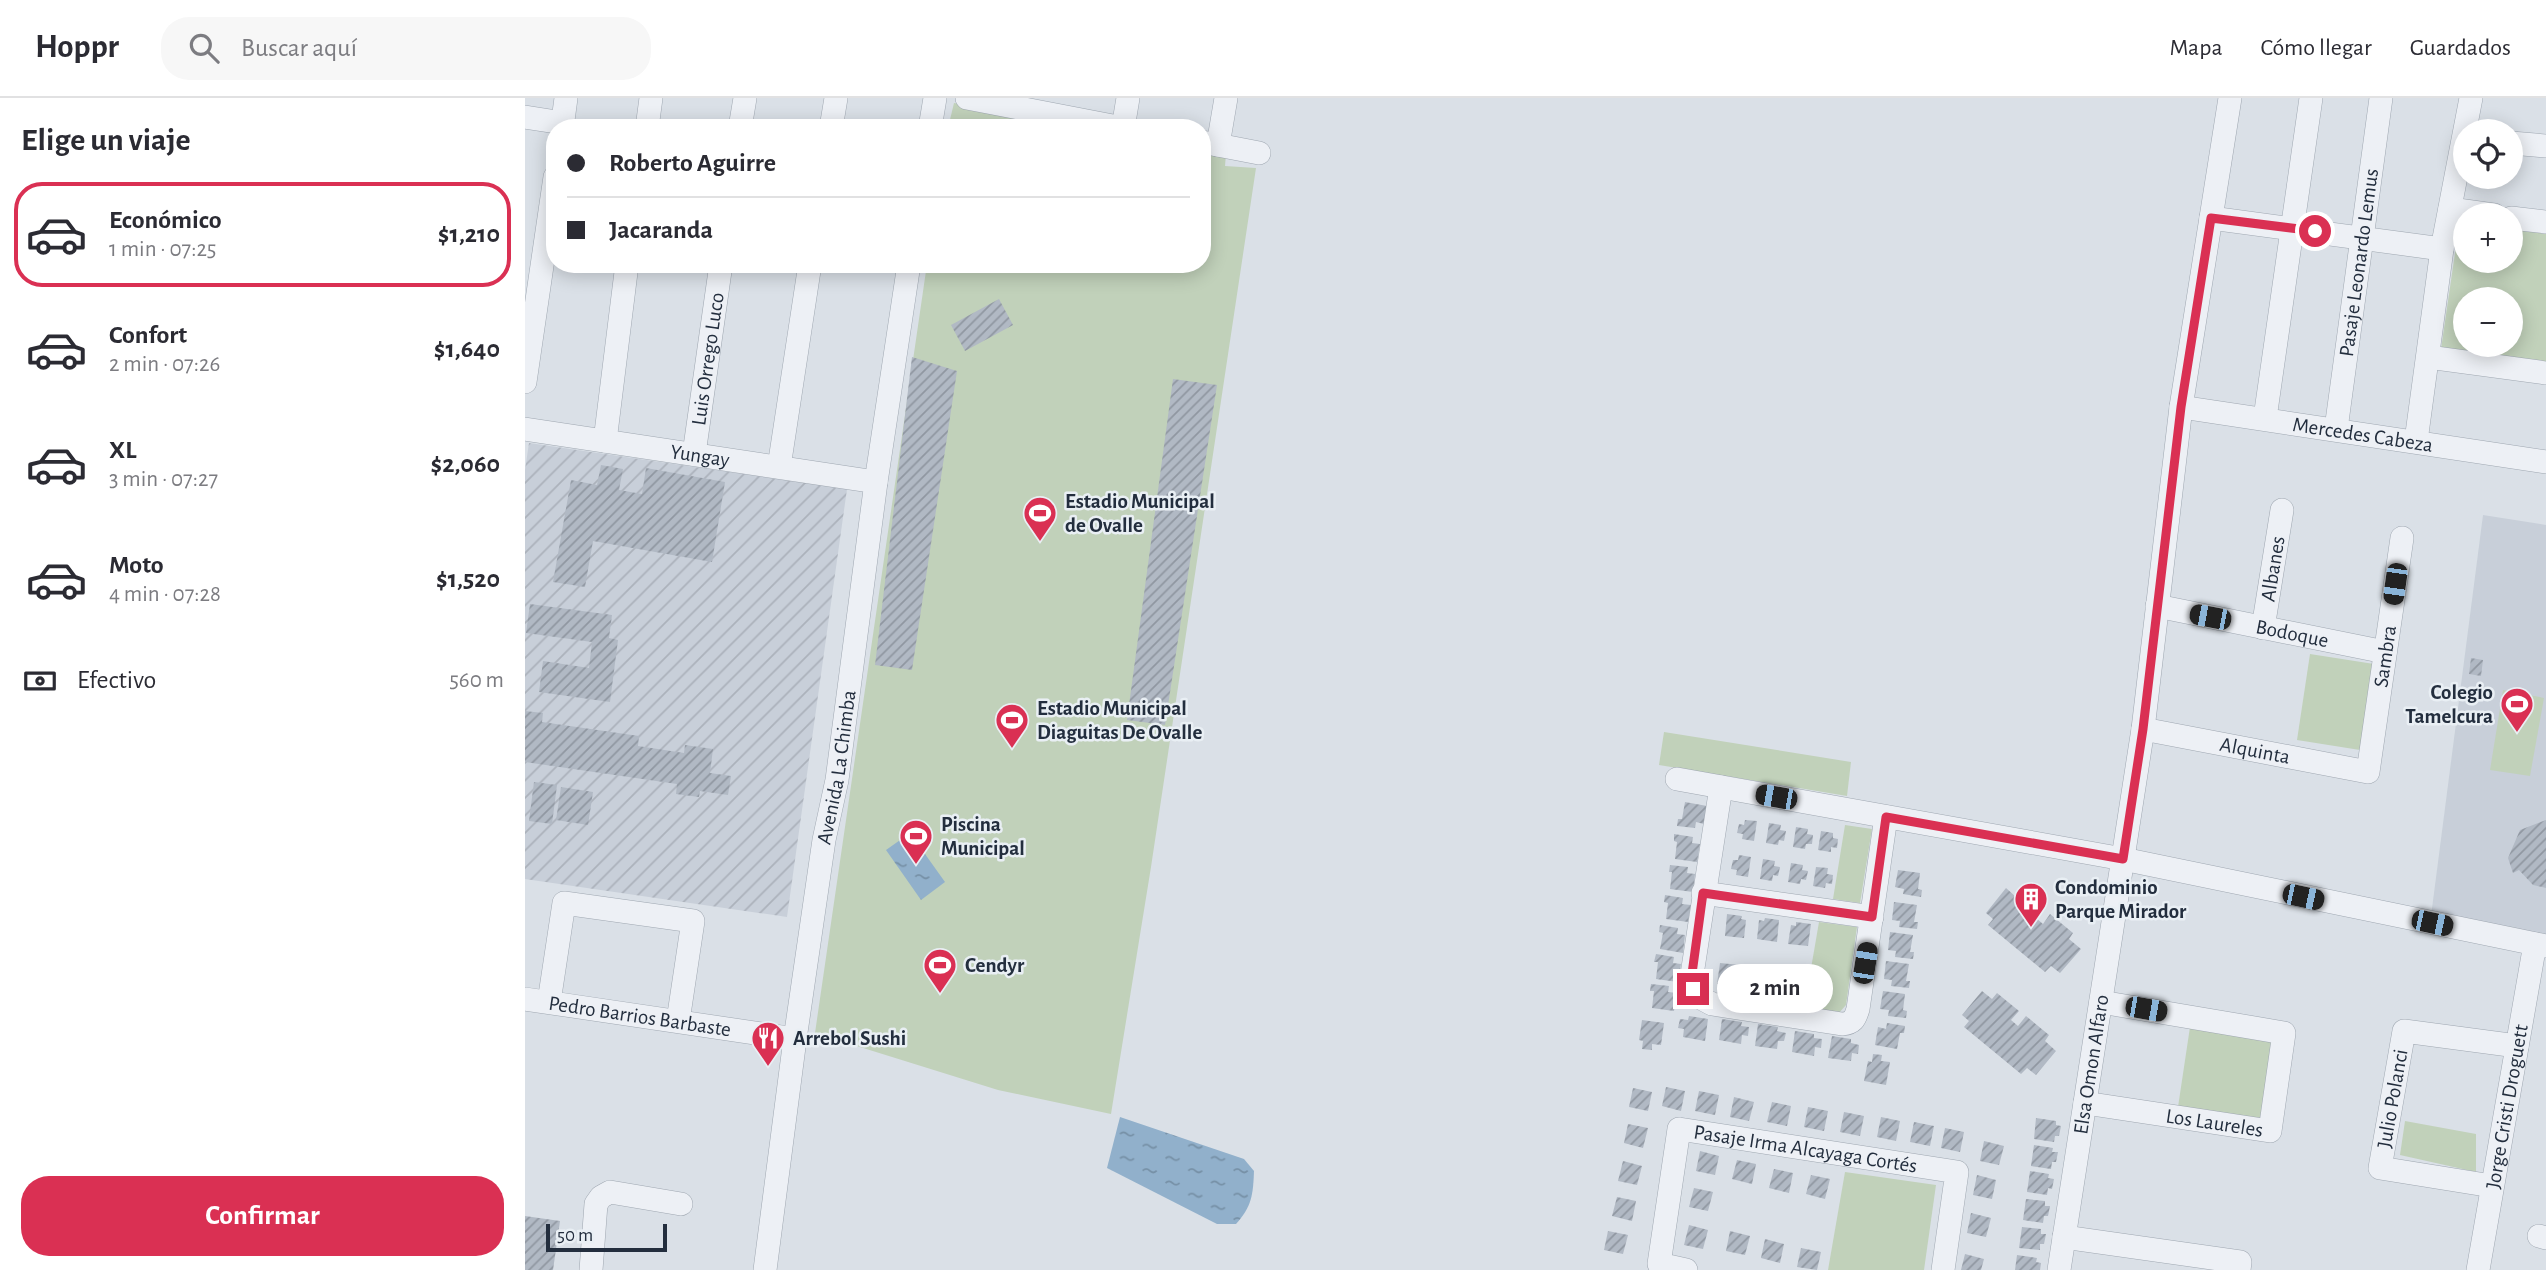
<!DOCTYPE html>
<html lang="es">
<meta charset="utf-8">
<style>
body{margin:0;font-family:"Alegreya Sans",sans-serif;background:#f7f7f7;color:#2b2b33;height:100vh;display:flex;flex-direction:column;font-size:26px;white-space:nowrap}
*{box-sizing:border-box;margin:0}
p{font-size:23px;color:#7c7c81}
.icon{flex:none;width:38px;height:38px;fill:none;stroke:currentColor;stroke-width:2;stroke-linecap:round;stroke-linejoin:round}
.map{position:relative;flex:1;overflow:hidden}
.panel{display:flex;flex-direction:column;background:#fff;width:525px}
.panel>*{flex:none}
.hud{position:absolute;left:21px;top:21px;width:665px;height:154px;border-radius:28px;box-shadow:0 4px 18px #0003;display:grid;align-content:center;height:154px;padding:0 21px;background:#fff}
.fabs{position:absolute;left:1928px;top:21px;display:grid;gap:14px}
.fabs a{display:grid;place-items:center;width:70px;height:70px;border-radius:50%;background:#fff;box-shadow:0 4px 18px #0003;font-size:35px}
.scale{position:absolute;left:21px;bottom:18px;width:121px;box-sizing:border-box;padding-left:7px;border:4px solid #232e3e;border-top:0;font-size:19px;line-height:24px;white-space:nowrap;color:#232e3e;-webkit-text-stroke:5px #e9eff4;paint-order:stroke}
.end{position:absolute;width:32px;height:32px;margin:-16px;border:9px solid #da3053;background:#fff;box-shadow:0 0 0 4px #fff}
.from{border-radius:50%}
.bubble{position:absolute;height:49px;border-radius:24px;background:#fff;box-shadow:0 4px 18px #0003;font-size:23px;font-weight:700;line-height:49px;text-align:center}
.car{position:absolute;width:21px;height:42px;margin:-21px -10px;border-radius:9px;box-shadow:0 0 5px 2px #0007;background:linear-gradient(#222 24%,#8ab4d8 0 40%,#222 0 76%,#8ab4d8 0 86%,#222 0)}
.hud b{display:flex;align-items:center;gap:24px;height:66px;font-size:26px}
.hud b+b{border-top:2px solid #e1e1e2}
.hud i{width:18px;height:18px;background:#2b2b33}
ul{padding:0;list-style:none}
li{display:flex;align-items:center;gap:21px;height:105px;margin:0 14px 10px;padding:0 7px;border:4px solid transparent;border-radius:28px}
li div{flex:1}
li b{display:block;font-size:26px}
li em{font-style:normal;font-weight:700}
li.selected{border-color:#da3053}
li>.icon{width:63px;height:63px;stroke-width:1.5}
h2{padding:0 21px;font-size:32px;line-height:84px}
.pay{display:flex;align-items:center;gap:18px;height:77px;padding:0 21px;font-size:26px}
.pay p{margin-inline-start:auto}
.action{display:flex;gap:14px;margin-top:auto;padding:14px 21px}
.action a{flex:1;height:80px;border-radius:28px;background:#da3053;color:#fff;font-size:28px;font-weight:700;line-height:80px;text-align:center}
header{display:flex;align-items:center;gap:42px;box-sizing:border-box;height:98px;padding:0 35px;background:#fff;border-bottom:2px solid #e1e1e2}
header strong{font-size:33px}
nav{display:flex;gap:38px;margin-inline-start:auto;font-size:24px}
.search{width:490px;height:63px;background:#f7f7f7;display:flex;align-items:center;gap:18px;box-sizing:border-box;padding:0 24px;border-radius:28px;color:#7c7c81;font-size:26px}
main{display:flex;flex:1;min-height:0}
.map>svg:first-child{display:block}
</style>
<header>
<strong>Hoppr</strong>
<div class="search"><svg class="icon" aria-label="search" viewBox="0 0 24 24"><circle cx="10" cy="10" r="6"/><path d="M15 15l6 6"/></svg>Buscar aquí</div>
<nav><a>Mapa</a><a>Cómo llegar</a><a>Guardados</a></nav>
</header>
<main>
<section class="panel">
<h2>Elige un viaje</h2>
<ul>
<li class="selected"><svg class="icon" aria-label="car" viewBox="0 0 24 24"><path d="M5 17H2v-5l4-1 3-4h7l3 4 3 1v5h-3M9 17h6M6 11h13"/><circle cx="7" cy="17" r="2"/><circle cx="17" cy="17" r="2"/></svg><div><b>Económico</b><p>1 min · 07:25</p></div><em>$1,210</em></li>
<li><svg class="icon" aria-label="car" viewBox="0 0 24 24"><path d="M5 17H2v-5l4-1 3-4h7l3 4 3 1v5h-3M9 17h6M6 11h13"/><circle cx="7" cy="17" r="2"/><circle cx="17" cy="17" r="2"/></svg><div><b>Confort</b><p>2 min · 07:26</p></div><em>$1,640</em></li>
<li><svg class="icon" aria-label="car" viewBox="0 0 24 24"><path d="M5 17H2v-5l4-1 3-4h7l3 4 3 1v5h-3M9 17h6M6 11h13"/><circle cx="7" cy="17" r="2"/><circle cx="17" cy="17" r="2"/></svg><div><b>XL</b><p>3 min · 07:27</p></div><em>$2,060</em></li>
<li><svg class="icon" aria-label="car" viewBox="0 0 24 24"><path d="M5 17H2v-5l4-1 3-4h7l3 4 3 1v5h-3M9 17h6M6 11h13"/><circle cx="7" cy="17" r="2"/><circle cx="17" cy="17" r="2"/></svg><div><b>Moto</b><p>4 min · 07:28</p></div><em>$1,520</em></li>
</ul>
<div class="pay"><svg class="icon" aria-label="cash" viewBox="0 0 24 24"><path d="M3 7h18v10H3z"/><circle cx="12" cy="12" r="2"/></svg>Efectivo<p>560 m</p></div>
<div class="action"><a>Confirmar</a></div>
</section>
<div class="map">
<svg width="2021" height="1172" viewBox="0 0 2021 1172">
<defs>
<pattern id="industrial-furrows" width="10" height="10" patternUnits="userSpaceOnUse" patternTransform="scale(1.75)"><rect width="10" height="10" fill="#c8cfd9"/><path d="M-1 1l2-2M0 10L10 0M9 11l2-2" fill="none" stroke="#acb2bb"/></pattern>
<pattern id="water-ripples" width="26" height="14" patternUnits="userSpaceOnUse" patternTransform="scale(1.75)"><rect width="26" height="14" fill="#91b0cb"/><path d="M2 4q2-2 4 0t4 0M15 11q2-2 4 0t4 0" fill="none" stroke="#7690a6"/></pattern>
<pattern id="building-hatch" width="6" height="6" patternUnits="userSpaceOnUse" patternTransform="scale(1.75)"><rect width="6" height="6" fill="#b1b9c4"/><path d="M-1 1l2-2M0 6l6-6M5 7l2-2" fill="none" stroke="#9097a1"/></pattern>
</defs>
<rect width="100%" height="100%" fill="#dae0e7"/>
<path fill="#c8cfd9" d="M1958 417 2021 427V838L1906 818Z"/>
<path fill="url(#industrial-furrows)" d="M4 345 322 391 262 819 0 781V372Z"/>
<g fill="#c1d1ba" fill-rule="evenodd">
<path d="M429 5 562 30H423Z"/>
<path d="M677 51 701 56 700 68 731 70 626 769 586 1016 473 992 290 935 402 166H677Z"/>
<path d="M1935 121 1941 122V163H1986V128L2021 133V266L1916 251ZM1941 201H1986V247H1941Z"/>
<path d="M1785 556 1849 566 1835 652 1772 642Z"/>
<path d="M1978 592 2019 600 2005 678 1965 672Z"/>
<path d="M1139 634 1326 664 1322 698 1134 667Z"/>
<path d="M1320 727 1347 731 1335 805 1308 801Z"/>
<path d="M1294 824 1332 829 1321 907 1313 916 1279 911Z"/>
<path d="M1665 929 1750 941 1737 1023 1653 1009Z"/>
<path d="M1880 1023 1951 1036V1074L1875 1057Z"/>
<path d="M1320 1074 1411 1087 1399 1172H1303Z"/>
</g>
<g fill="url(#water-ripples)">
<path d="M385 735 420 784 396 802 361 752Z"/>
<path d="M595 1019 719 1061 729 1073C728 1097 727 1108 711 1126H692L582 1070Z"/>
</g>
<g fill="url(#building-hatch)">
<path d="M474 201 488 227 440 253 426 227Z"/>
<path d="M387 259 432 273 387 572 350 567Z"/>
<path d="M648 281 692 287 640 627 602 622Z"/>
<path d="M76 367 98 371 94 392 117 396 121 370 200 384 187 464 68 443 60 489 28 484 46 382 72 387Z"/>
<path d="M5 506 87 517 84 540 93 542 85 604 14 594 18 563 64 570 67 544 1 535Z"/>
<path d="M1946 560 1958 562 1956 578 1944 576Z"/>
<path d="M0 613 18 615 17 624 114 638 113 648 159 655 160 647 188 651 185 675 206 678 203 697 175 693 174 699 151 696 152 686 0 664Z"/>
<path d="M9 684 32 687 27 726 4 723Z"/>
<path d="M36 689 68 694 63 727 31 722Z"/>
<path d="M1160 704 1182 708 1179 726 1171 724 1170 730 1152 728 1153 721H1157Z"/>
<path d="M1220 722 1232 723 1229 743 1217 741 1218 736 1212 735 1214 726 1219 727Z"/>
<path d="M2021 722V790L2008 787 1994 772 1988 775 1983 760 1995 732Z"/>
<path d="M1244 725 1256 727 1255 732 1261 733 1259 743 1254 742 1253 747 1241 745Z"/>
<path d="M1271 729 1283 731 1282 736 1288 737 1287 746H1281L1280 751 1268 749Z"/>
<path d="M1296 733 1308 735V740L1313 741 1312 750 1306 749V754L1293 752Z"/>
<path d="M1149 736 1168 739 1167 745 1175 746 1172 764 1150 761 1152 744 1149 743Z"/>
<path d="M1214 757 1226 759 1223 779 1211 777 1212 772 1206 771 1208 762H1213Z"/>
<path d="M1238 761 1250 763 1249 768 1255 769 1253 778 1248 777 1247 783 1235 781Z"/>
<path d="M1266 765 1278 767 1277 772 1283 773 1281 782 1276 781 1275 786 1263 784Z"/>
<path d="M1145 767 1163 769 1162 775 1170 776 1168 794 1145 791 1147 774H1144Z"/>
<path d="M1291 769 1303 770 1302 776 1308 777 1307 786 1301 785 1300 790 1288 788Z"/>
<path d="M1373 772 1395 775 1393 791 1397 792 1396 799 1378 796 1379 791 1370 789Z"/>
<path d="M1481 790 1491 799 1496 793 1518 811 1511 820 1518 826 1525 816 1548 835 1544 841 1556 851 1535 875 1526 868 1520 874 1463 827 1468 821 1461 815Z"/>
<path d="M1140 797 1158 800 1157 806 1166 807 1163 824 1141 821 1143 805 1139 804Z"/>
<path d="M1369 804 1392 807 1389 824H1393L1392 831 1374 829 1375 823 1367 822Z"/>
<path d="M1202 816 1217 818 1216 821 1221 822 1219 840 1200 838Z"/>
<path d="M1240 820 1254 822 1252 844 1232 841 1234 822 1239 823Z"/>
<path d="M1271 824 1286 826 1283 848 1263 846 1266 827 1271 828Z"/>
<path d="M1135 827 1153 830 1152 836 1160 837 1158 855 1135 851 1138 835 1134 834Z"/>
<path d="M1365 834 1388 837 1385 854H1389L1388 861 1370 859 1371 853 1363 852Z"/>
<path d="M1131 856 1149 859 1148 865 1156 866 1153 884 1131 881 1133 864H1129Z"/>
<path d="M1361 863 1384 866 1381 883H1385L1384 890 1366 888 1367 882 1359 881Z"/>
<path d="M1195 865 1215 867 1212 886 1207 885V888L1192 886Z"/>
<path d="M1228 870 1248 872 1245 894 1230 892 1231 889 1226 888Z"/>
<path d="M1258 874 1278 877 1275 899 1260 896 1261 893H1256Z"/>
<path d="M1126 886 1144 888 1143 894 1152 895 1149 913 1127 910 1129 893H1125Z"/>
<path d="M1358 893 1380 896 1378 912 1382 913 1381 920 1363 918 1364 912 1355 911Z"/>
<path d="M1457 893 1467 901 1472 895 1494 913 1486 922 1493 928 1501 918 1524 937 1520 943 1531 953 1511 977 1502 970 1496 976 1439 929 1444 923 1437 917Z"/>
<path d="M1164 918 1183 921 1180 943 1158 939 1159 931 1153 930 1155 921 1163 922Z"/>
<path d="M1197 921 1217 924 1216 928 1224 929 1223 938 1217 937 1216 946 1194 942Z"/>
<path d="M1117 922 1139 925 1136 947 1127 946V952L1117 951 1118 943 1114 942Z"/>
<path d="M1362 925 1380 928 1379 935H1375L1372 951 1350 947 1353 929 1361 931Z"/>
<path d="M1233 926 1253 929 1252 933 1261 935 1259 943H1253L1252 951 1230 948Z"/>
<path d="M1270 933 1289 936V940L1297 941 1296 950 1290 949 1289 958 1267 954Z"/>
<path d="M1307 938 1326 941V945L1334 947 1333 956 1327 955 1326 963 1303 960Z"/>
<path d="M1348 956 1357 957 1356 963 1365 964 1361 987 1339 983 1343 963 1347 964Z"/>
<path d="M1141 989 1160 993 1156 1013 1137 1008Z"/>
<path d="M1108 990 1127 994 1123 1013 1104 1009Z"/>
<path d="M1174 993 1194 997 1190 1017 1170 1013Z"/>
<path d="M1209 999 1229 1004 1224 1023 1205 1019Z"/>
<path d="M1247 1004 1266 1008 1262 1028 1242 1024Z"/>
<path d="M1283 1009 1303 1013 1299 1033 1279 1029Z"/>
<path d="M1319 1014 1339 1018 1335 1038 1315 1034Z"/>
<path d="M1356 1019 1375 1023 1371 1043 1352 1039Z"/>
<path d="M1511 1020 1531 1023V1027L1536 1028 1534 1038H1530L1529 1044 1509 1041Z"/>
<path d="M1389 1024 1409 1028 1405 1048 1385 1044Z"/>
<path d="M1103 1026 1123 1030 1118 1050 1099 1045Z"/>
<path d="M1420 1030 1439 1034 1435 1054 1416 1050Z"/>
<path d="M1459 1043 1479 1048 1474 1067 1455 1063Z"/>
<path d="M1509 1047 1528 1050 1527 1054H1533L1531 1064H1527L1526 1071 1506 1068Z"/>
<path d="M1175 1053 1194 1058 1190 1077 1171 1073Z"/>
<path d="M1212 1062 1231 1066 1227 1086 1207 1081Z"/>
<path d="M1098 1063 1117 1068 1112 1087 1093 1083Z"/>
<path d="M1249 1071 1268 1075 1264 1095 1244 1090Z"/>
<path d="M1505 1073 1524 1076 1523 1080 1529 1081 1527 1091 1523 1090 1522 1097 1502 1094Z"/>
<path d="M1286 1077 1305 1081 1300 1101 1281 1096Z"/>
<path d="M1452 1077 1471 1082 1467 1101 1448 1097Z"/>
<path d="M1169 1090 1188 1094 1183 1113 1164 1109Z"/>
<path d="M1092 1099 1111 1103 1107 1123 1087 1118Z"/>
<path d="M1501 1101 1520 1103V1108H1525L1523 1118H1519L1518 1125 1498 1122Z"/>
<path d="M1446 1115 1466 1120 1461 1139 1442 1135Z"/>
<path d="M0 1118 35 1123 28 1172H0Z"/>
<path d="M1164 1127 1183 1132 1178 1151 1159 1147Z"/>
<path d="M1497 1129 1516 1131V1136H1521L1519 1146H1515V1152L1494 1150Z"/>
<path d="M1083 1133 1103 1137 1098 1156 1079 1152Z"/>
<path d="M1205 1133 1225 1138 1220 1157 1201 1153Z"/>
<path d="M1240 1141 1259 1146 1255 1165 1236 1160Z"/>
<path d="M1276 1150 1296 1154 1292 1172 1272 1169Z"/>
<path d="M1440 1156 1459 1161 1456 1172H1436Z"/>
<path d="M1492 1157 1512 1160 1511 1164 1516 1165 1515 1172H1490Z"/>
</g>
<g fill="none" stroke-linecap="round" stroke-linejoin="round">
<defs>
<g id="minor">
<path d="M442 0 598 30"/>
<path d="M0 19 38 25"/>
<path d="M37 30 41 0"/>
<path d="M122 30 126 0"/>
<path d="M215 30 220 0"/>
<path d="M306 30 311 0"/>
<path d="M405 30 410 0"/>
<path d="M598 30 603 0"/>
<path d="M677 44 734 55"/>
<path d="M1986 45 2021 48"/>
<path d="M693 47 701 0"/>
<path d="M1925 111 1969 117"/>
<path d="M1686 120 1917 151"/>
<path d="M1986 120 2021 124"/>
<path d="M1903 259 2021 275"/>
<path d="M0 284 30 79"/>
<path id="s1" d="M1656 309 2021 364"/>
<path d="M1740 320 1786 0"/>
<path id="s2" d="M0 331 351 384"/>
<path id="s3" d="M1811 331 1856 0"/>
<path d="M80 343 102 166"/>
<path d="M1891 343 1917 151 1946 0"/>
<path id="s4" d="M169 356 196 166"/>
<path d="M254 369 285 166"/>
<path id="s5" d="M1632 508 1860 554"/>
<path id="s6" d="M1738 530 1757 412"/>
<path id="s7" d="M1618 631 1843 674 1877 440"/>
<path d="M1152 681 1598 761 2021 848"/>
<path d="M1196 689 1166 883 1174 899 1187 906 1317 926C1328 925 1330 921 1333 911L1361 719"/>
<path d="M1178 795 1347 819"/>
<path id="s8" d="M0 901 270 941"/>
<path d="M24 904 39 805 168 823 153 923"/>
<path id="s9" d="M1560 1005 1745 1033 1759 935 1576 904"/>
<path id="s10" d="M1967 1088 1855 1070 1879 933 1992 948"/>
<path d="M2014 1138 2021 1140"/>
<path d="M1539 1139 1715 1164 1714 1172"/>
<path d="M66 1172 71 1106 76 1099 85 1094 156 1106"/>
<path id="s11" d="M240 1172 270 941 299 742 312 682 351 384 384 166"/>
<path id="s12" d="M1161 1172 1134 1166 1154 1031 1432 1074 1418 1172"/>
<path id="s13" d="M1534 1172 1618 631 1656 309 1705 0"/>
<path id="s14" d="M1953 1172 2010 846"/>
</g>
</defs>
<use href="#minor" stroke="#9fa7b1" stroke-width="24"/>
<use href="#minor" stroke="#edf0f5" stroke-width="23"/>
</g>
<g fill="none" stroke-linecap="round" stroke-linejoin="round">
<path stroke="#da3053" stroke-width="9" d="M1168 891 1166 883 1178 795 1347 819 1361 719 1598 761 1618 631 1656 309 1686 120 1790 133"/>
</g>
<defs>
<symbol id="stadium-pin" viewBox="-11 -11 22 30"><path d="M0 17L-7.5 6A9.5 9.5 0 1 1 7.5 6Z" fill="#da3053" stroke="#e9eff4"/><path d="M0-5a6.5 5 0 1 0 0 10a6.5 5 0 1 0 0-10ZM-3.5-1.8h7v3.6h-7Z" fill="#fff"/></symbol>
<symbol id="building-pin" viewBox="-11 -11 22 30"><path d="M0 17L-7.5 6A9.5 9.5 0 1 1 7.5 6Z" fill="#da3053" stroke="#e9eff4"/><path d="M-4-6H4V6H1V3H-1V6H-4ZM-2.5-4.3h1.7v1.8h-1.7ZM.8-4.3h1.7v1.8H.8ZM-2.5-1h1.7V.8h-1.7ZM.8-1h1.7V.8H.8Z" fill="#fff"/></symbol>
<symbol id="restaurant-pin" viewBox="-11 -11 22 30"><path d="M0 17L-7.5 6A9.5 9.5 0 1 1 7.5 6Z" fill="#da3053" stroke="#e9eff4"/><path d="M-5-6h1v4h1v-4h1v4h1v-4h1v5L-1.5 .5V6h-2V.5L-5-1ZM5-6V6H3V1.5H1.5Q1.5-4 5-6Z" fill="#fff"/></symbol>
</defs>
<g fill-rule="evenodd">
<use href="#stadium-pin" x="496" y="396" width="38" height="52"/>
<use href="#stadium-pin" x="1973" y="587" width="38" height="52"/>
<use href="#stadium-pin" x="468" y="603" width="38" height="52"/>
<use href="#stadium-pin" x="372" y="719" width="38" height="52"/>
<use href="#building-pin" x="1487" y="782" width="38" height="52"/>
<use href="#stadium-pin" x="396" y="848" width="38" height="52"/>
<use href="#restaurant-pin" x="224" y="921" width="38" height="52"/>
</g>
<g text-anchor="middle" stroke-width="5" stroke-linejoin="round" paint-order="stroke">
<g font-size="21" fill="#232e3e" stroke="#e9eff4">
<text dy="7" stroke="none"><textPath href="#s3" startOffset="168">Pasaje Leonardo Lemus</textPath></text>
<text dy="7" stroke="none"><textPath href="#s4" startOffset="96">Luis Orrego Luco</textPath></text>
<text dy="7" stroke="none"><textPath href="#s1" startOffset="184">Mercedes Cabeza</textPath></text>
<text dy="7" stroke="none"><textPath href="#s2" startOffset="177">Yungay</textPath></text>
<text dy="7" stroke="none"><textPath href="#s6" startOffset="60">Albanes</textPath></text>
<text dy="7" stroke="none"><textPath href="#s5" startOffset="138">Bodoque</textPath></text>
<text dy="7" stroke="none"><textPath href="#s7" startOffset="346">Sambra</textPath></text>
<text dy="7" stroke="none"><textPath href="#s7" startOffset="114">Alquinta</textPath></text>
<text dy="7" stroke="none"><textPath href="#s11" startOffset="508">Avenida La Chimba</textPath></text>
<text dy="7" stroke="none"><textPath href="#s8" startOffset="116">Pedro Barrios Barbaste</textPath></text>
<text dy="7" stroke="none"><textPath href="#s13" startOffset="208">Elsa Omon Alfaro</textPath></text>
<text dy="7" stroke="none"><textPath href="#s10" startOffset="184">Julio Polanci</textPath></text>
<text dy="7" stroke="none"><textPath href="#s14" startOffset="166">Jorge Cristi Droguett</textPath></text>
<text dy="7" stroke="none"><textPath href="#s9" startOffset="131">Los Laureles</textPath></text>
<text dy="7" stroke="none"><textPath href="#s12" startOffset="292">Pasaje Irma Alcayaga Cortés</textPath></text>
</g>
<g font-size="21" font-weight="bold" fill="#232e3e" stroke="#e9eff4" text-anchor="start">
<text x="540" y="410">Estadio Municipal<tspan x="540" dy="24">de Ovalle</tspan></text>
<text x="1968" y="601" text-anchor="end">Colegio<tspan x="1968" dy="24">Tamelcura</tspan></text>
<text x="512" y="617">Estadio Municipal<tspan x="512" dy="24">Diaguitas De Ovalle</tspan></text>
<text x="416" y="733">Piscina<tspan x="416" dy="24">Municipal</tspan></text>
<text x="1530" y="796">Condominio<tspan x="1530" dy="24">Parque Mirador</tspan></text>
<text x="440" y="874">Cendyr</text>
<text x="268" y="947">Arrebol Sushi</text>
</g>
</g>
</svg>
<div class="fabs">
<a><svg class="icon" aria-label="locate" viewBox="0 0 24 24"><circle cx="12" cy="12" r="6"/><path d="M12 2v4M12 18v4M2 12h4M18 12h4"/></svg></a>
<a>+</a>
<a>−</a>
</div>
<div class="scale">50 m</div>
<i class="end from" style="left:1790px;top:133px"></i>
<i class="end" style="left:1168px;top:891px"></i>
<div class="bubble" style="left:1192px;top:866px;width:116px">2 min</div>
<i class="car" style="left:1870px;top:486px;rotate:188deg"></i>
<i class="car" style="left:1685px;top:519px;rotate:281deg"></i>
<i class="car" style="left:1251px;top:699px;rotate:280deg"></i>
<i class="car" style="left:1778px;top:799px;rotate:102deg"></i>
<i class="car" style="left:1907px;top:825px;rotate:102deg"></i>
<i class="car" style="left:1340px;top:865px;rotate:9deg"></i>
<i class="car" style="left:1621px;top:911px;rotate:100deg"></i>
<div class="hud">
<b><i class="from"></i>Roberto Aguirre</b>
<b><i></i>Jacaranda</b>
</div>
</div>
</main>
